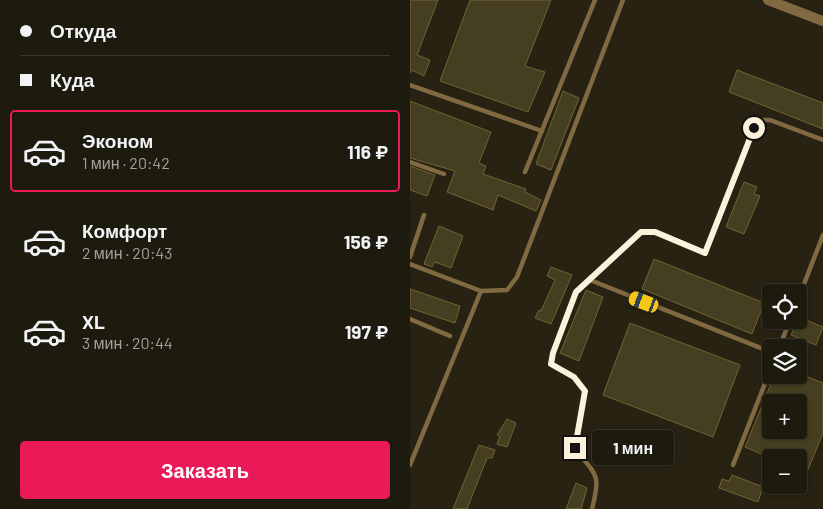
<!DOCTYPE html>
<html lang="ru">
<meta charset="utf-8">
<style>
body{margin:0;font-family:Barlow,sans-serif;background:#252317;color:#f1f3f6;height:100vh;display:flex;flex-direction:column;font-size:19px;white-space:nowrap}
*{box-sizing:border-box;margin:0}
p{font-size:16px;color:#a0a19e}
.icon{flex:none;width:28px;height:28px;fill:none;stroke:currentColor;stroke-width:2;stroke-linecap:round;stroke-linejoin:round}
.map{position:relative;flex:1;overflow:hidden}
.sheet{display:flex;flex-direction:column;background:#1d1a0e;width:410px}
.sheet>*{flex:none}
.top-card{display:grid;align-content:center;height:110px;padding:0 20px;background:#1d1a0e}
.buttons{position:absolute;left:352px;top:284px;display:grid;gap:10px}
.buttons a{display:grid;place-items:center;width:45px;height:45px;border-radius:5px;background:#1d1a0e;box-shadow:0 1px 4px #0004,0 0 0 1px #3b382e;font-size:25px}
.end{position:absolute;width:22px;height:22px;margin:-11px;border:6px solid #fcf2db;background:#111;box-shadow:0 0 0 2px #111}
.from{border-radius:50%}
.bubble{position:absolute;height:35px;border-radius:5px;background:#1d1a0e;box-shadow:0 1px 4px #0004,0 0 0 1px #3b382e;font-size:16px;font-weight:700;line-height:35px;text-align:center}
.car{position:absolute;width:15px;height:30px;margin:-15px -8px;border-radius:6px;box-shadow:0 0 4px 1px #0007;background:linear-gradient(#f5c518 24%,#345 0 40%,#f5c518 0 76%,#345 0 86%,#f5c518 0)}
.top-card b{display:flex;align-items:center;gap:18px;height:48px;font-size:19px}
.top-card b+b{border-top:1px solid #3b382e}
.top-card i{width:12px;height:12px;background:#f1f3f6}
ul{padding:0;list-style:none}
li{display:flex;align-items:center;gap:15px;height:82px;margin:0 10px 8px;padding:0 10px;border:2px solid transparent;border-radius:5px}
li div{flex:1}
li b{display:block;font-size:19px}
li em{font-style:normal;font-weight:700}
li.active{border-color:#ea1958}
li>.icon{width:45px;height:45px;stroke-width:1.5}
.button{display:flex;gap:10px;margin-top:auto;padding:10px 20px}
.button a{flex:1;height:58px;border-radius:5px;background:#ea1958;color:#fff;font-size:20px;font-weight:700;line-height:58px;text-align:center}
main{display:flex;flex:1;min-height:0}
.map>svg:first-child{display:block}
</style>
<main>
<section class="sheet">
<div class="top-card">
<b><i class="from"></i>Откуда</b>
<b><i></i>Куда</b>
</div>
<ul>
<li class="active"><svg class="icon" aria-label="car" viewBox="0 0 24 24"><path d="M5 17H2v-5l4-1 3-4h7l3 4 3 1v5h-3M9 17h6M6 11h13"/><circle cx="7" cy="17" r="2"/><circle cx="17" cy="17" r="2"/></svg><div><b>Эконом</b><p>1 мин · 20:42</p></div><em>116 ₽</em></li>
<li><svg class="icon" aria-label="car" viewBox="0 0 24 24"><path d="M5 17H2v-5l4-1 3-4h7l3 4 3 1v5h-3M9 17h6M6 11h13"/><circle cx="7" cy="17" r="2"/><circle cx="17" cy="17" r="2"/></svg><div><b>Комфорт</b><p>2 мин · 20:43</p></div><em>156 ₽</em></li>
<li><svg class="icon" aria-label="car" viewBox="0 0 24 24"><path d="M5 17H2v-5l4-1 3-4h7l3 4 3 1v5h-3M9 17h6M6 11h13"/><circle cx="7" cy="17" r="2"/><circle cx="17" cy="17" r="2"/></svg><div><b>XL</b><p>3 мин · 20:44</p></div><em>197 ₽</em></li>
</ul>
<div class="button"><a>Заказать</a></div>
</section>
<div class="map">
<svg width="413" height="509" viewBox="0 0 413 509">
<rect width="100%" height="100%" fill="#272212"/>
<g fill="#463e20" stroke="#706434" fill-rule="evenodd">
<path d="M0 0H28L7 55 20 60 14 76 2 70 0 73Z"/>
<path d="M60 0H141L115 66 135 72 118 112 30 81Z"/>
<path d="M327 70 413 103V129L319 92Z"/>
<path d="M153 91 169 98 141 170 126 164Z"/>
<path d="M0 101 81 132 69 163 76 166 73 174 116 189 115 192 131 200 126 211 88 195 83 210 37 192 45 171 0 158Z"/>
<path d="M0 166 25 175 17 196 0 190Z"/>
<path d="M334 182 347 187 344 194 350 196 334 234 316 227Z"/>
<path d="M29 226 53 236 41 268 25 262 22 267 14 264Z"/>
<path d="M244 259 354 303 342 334 232 289Z"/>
<path d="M141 267 162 275 141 324 125 318 129 310 131 311 145 280 137 276Z"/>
<path d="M0 289 50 306 45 323 0 308Z"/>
<path d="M176 290 193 297 169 361 150 353Z"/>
<path d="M389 317 413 327 406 345 381 335Z"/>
<path d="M220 323 330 365 303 437 193 395Z"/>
<path d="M374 375H393L413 383V433L397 472 389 469V458H361L335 447 363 379 371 383ZM361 402H389V430H361Z"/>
<path d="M97 419 106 423 97 447 87 444 90 436 87 435Z"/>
<path d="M69 445 85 450 82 458H77L57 509H43Z"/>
<path d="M322 475 353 487 348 502 309 488 312 479 319 481Z"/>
<path d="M166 483 177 488 171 509H156Z"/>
</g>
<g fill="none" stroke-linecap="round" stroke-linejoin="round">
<g stroke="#816a42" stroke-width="4.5">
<path d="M0 85 132 131"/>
<path d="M0 162 34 174"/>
<path d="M115 172 185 0"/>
<path d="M0 257 14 215"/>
<path d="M0 264 71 291 97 290 107 277 213 0"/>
<path d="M180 280 361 352"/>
<path d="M389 297 413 235"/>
<path d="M0 319 40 336"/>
<path d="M369 348 380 320"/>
<path d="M0 465 71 291"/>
<path d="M323 465 361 368"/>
<path d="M182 509C191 474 187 476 165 449L175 391 164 377 141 364 143 353 166 292 231 232 245 231 295 253 344 128 352 120H360L413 140"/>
</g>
<path stroke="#816a42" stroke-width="10" d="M358 0 413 21"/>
</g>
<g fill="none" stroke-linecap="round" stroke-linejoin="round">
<path stroke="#fcf2db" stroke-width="6" d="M165 448 175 391 164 377 141 364 143 353 166 292 231 232H245L295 253 344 128"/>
</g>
</svg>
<div class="buttons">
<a><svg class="icon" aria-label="locate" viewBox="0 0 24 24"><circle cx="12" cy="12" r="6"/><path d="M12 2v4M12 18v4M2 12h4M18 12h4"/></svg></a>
<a><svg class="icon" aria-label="layers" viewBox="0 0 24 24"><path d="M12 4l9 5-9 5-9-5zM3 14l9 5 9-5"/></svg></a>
<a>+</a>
<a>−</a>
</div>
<i class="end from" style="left:344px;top:128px"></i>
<i class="end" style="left:165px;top:448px"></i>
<div class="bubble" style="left:182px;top:430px;width:82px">1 мин</div>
<i class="car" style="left:234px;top:302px;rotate:291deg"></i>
</div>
</main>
